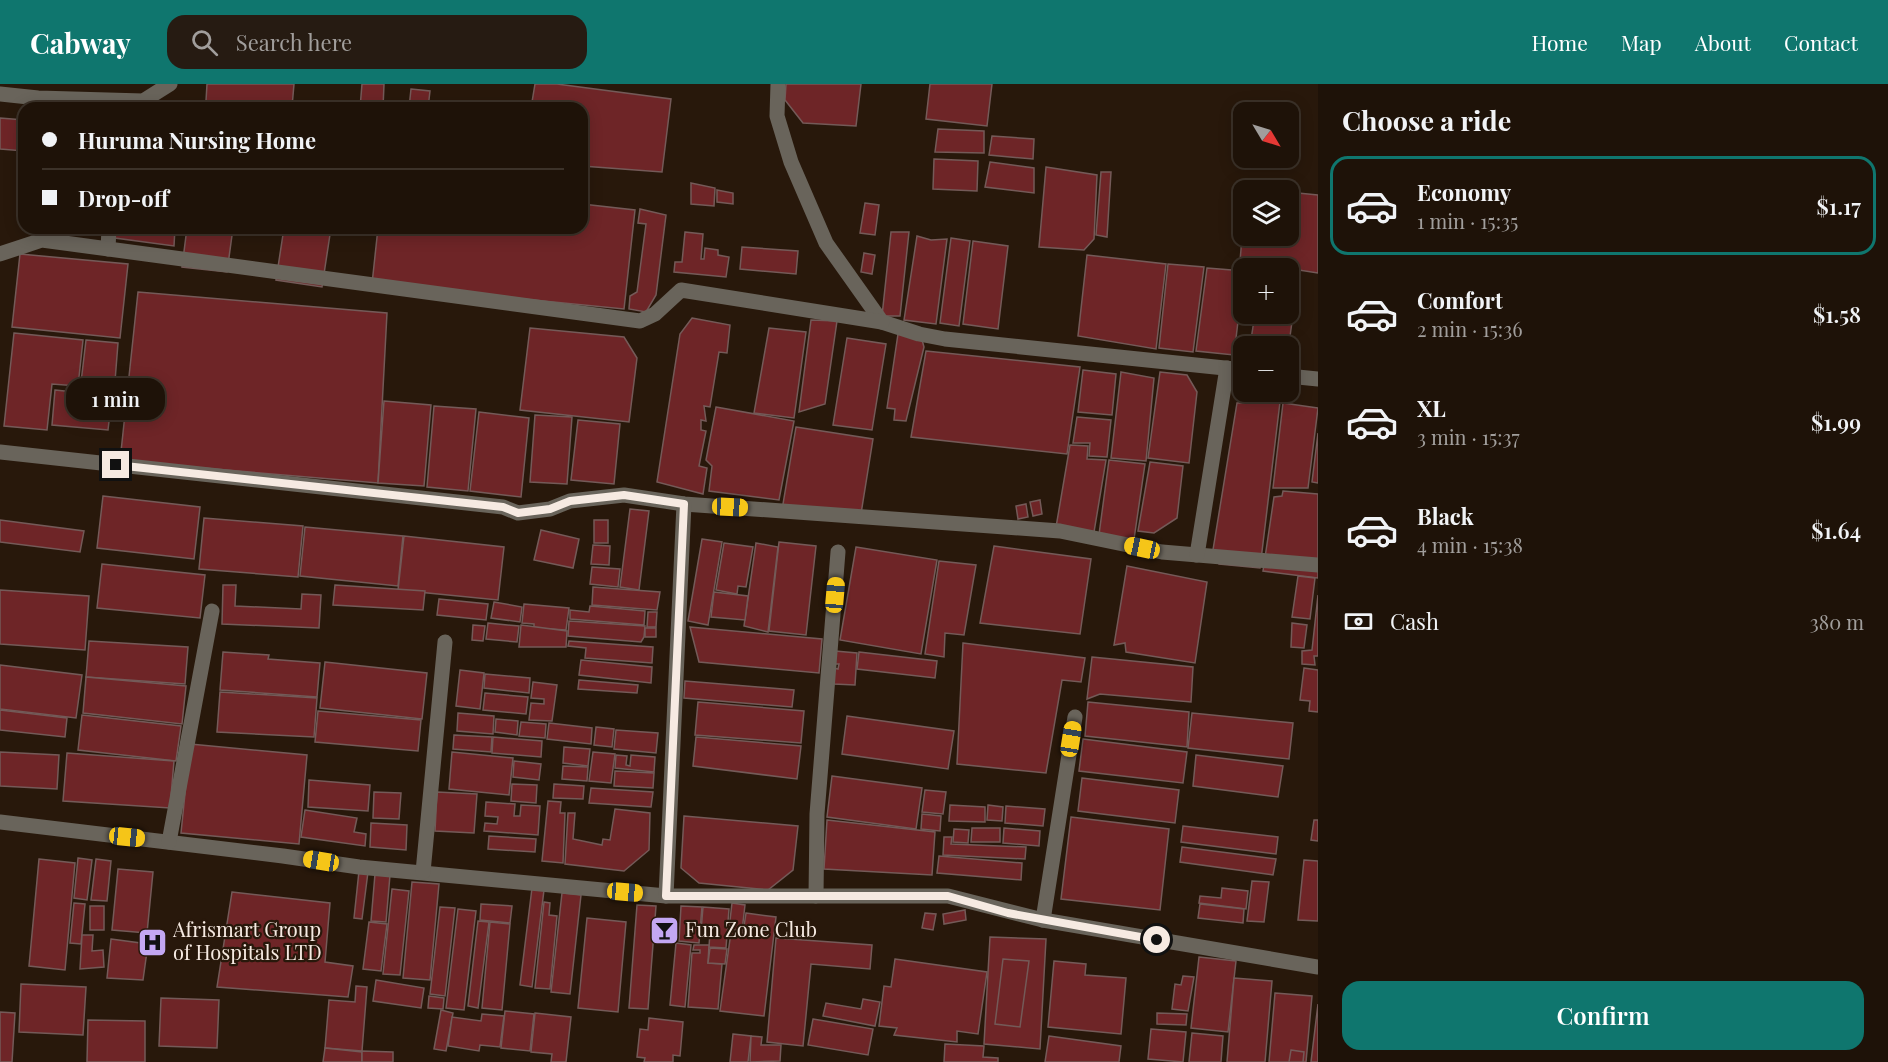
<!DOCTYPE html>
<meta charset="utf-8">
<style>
body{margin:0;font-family:"Playfair Display",serif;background:#261b12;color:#f1f3f6;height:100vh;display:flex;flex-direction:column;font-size:22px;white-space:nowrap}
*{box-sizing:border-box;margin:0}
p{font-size:20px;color:#a19e9c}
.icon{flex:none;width:33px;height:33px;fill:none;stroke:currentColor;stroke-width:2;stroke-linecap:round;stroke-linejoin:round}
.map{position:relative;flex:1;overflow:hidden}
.side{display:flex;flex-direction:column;background:#1e1208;width:570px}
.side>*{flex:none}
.top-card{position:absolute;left:18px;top:18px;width:570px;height:132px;border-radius:18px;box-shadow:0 3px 15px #0003,0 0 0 2px #3c3229;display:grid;align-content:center;height:132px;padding:0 24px;background:#1e1208}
.needle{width:39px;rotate:128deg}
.fabs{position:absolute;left:1233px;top:18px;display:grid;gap:12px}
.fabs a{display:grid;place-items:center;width:66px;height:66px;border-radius:12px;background:#1e1208;box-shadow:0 3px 15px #0003,0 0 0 2px #3c3229;font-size:30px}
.end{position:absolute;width:27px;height:27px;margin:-14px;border:8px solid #f6eae2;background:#111;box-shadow:0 0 0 3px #111}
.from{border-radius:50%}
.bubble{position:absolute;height:42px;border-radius:18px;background:#1e1208;box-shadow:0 3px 15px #0003,0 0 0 2px #3c3229;font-size:20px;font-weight:600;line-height:42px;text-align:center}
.car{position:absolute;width:18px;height:36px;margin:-18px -9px;border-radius:8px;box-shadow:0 0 4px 2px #0007;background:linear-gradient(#f5c518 24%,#345 0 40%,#f5c518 0 76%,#345 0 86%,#f5c518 0)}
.top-card b{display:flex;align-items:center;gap:21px;height:57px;font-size:22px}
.top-card b+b{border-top:2px solid #3c3229}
.top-card i{width:15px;height:15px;background:#f1f3f6}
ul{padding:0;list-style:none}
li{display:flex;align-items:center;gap:18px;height:99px;margin:0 12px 9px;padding:0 12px;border:3px solid transparent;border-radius:18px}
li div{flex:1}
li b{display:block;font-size:22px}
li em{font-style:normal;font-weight:600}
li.on{border-color:#0f766e}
li>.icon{width:54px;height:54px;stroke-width:1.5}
h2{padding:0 24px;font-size:27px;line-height:72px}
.pay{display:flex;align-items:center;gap:15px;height:66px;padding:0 24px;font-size:22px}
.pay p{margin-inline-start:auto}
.action{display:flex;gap:12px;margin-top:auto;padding:12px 24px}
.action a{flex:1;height:69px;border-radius:18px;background:#0f766e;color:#fff;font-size:24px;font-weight:600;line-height:69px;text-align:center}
header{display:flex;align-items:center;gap:36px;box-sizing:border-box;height:84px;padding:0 30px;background:#0f766e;color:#fff}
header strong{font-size:28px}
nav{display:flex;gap:33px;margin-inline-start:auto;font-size:21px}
.search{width:420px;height:54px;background:#261b12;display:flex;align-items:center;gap:15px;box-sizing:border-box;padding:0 21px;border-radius:18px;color:#a19e9c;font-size:22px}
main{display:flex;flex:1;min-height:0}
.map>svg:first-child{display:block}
</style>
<header>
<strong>Cabway</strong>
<div class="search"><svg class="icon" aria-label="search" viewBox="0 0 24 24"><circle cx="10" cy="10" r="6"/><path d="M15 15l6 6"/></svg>Search here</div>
<nav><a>Home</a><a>Map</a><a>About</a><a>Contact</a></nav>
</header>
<main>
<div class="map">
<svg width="1318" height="978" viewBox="0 0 1318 978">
<rect width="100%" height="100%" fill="#28180b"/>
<g fill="#6e2527" stroke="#745a58" stroke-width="1.5">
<path d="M207 0H294L292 23 206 17Z"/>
<path d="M362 0H384L383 24H360Z"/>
<path d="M535 0H557L671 15 662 88 582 82V24H531Z"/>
<path d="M786 0H861L856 42 803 39 785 16Z"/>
<path d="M930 0H992L987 42 926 35Z"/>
<path d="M411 5 430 7 428 24H409Z"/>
<path d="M0 34 24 36V67L0 65Z"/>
<path d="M938 45 984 47V69L935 68Z"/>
<path d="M992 52 1034 55 1033 75 989 71Z"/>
<path d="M934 75 978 77 977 107 933 105Z"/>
<path d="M990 78 1034 84V109L985 103Z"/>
<path d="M1046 83 1097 91 1094 155 1084 166 1039 163Z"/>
<path d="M1101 88H1111L1107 153 1096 151Z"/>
<path d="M691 99 715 104 714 122 691 120Z"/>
<path d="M717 106 733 109V120L717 118Z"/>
<path d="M1288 108 1318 111V189L1240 177 1244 131V152H1288Z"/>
<path d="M865 119 879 121 875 151 860 149Z"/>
<path d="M582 120 635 126 624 225 372 200 378 144H582Z"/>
<path d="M640 125 666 131 656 211 646 228 629 225 630 212 637 208 646 140 638 139Z"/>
<path d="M116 144H175L174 162 115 154Z"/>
<path d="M187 144H233L227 188 182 183Z"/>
<path d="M284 144H331L322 203 276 196Z"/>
<path d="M685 148 703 150 701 175H704L705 164 718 166V171L729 173 726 193 674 188 675 178H682Z"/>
<path d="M891 148H909L900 232H882Z"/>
<path d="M917 152 931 156 947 155 936 240 904 236Z"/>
<path d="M951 154 970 157 959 242 940 239Z"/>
<path d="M973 157 1008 162 998 245 963 240Z"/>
<path d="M742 163 798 167 796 190 740 185Z"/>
<path d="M864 169 875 171 872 190 861 188Z"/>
<path d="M20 170 128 180 120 254 12 243Z"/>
<path d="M1087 171 1166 180 1156 265 1078 252Z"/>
<path d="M1168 180 1204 183 1193 268 1159 264Z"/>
<path d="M1207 184 1244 187 1234 271 1196 267Z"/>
<path d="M1288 193 1298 194 1288 267V262H1250L1255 230H1288Z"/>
<path d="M138 208 387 229 378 399 120 377Z"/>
<path d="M692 234 730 241 727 269 719 268 710 323 704 322 706 337 701 336V346L706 347 699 382 707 384 703 410 657 398 680 250Z"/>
<path d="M811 236 837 237 825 320 799 328Z"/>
<path d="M530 244 624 253 637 274 629 338 520 326Z"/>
<path d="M769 244 806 248 794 334 754 329Z"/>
<path d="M14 249 83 256 78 302 52 300 47 346 4 342Z"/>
<path d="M898 250 921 252 924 263 906 337 894 336 895 325 887 324Z"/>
<path d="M847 254 886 260 872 346 833 341Z"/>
<path d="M86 256 118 259 114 310 80 307Z"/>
<path d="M926 267 1080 283 1067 370 911 353Z"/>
<path d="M1083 286 1116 290 1112 331 1078 328Z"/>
<path d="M1121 288 1154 294 1146 377 1111 374Z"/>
<path d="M1160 288 1187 291 1197 308 1189 379 1148 374Z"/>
<path d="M55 306 112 312 108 346 52 341Z"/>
<path d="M384 317 431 321 424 402 378 399Z"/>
<path d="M1280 318 1260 484 1219 480 1212 472 1237 319Z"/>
<path d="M1283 319 1318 324 1308 404H1273Z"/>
<path d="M434 322 476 325 468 407 427 403Z"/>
<path d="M716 323 794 337 779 416 709 407 712 382 706 376Z"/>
<path d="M479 328 529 334 521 413 470 407Z"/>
<path d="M535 331 572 333 567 400 530 398Z"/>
<path d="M1077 333 1111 336 1107 373 1089 372 1090 359H1073Z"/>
<path d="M578 336 620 340 614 400 571 396Z"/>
<path d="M796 343 873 355 860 436 782 426Z"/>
<path d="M1318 349V399L1312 398Z"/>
<path d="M1070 361 1088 362 1087 375 1106 376 1093 454 1055 449Z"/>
<path d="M1109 376 1145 380 1133 462 1098 458Z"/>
<path d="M1150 378 1183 382 1177 434 1154 449 1138 447Z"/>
<path d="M1283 407 1318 410V494L1263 487 1274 413 1282 412Z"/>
<path d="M103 412 200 423 194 475 97 464Z"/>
<path d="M1040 416 1042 430 1033 432 1030 418Z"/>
<path d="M1026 420 1028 433 1018 435 1016 422Z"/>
<path d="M630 425 649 427 639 506 620 503Z"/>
<path d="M204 434 303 442 298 493 199 485Z"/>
<path d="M0 436 84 447 80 468 0 458Z"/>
<rect x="594" y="436" width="14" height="23"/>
<path d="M305 443 403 452 398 502 300 492Z"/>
<path d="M541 446 579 455 573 484 534 476Z"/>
<path d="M404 452 504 463 498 516 398 506Z"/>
<path d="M702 455 722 458 708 541 688 537Z"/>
<path d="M779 458 816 462 806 551 769 547Z"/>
<path d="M724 459 753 463 746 503 738 502 737 510 716 506Z"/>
<path d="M756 459 778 463 768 548 744 542Z"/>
<path d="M593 461 610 462 609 481 591 480Z"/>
<path d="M994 462 1091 475 1080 550 980 539Z"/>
<path d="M856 463 937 476 921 570 840 556Z"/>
<path d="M939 477 976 481 964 551 945 549 944 573 925 570Z"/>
<path d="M102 480 205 491 200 534 97 524Z"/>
<path d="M1127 482 1207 498 1195 579 1126 568 1125 559 1114 561Z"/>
<path d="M592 483 620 485 618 503 590 500Z"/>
<path d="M1298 492 1315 494 1310 535 1292 533Z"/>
<path d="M223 501H236L235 522 301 525 302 510 321 511 319 544 222 540Z"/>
<path d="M335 501 425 507 423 526 333 521Z"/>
<path d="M593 503 660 508 657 526 592 521Z"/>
<path d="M0 506 89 512 85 566 0 560Z"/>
<path d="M714 508 748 512 745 536 711 533Z"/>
<path d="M1318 511V572H1314L1315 581 1302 580V567L1312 566Z"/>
<path d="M439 515 488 520 486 536 437 531Z"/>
<path d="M494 518 522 523 520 538 491 534Z"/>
<path d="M524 520 569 524 566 546 534 544V540L522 539Z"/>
<path d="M590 522 645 527 644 541 570 535V526L589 528Z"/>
<path d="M648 528H657L656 543H647Z"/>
<path d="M569 537 645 542 644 553 641 558 568 552Z"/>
<path d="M488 539 519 542 517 558 486 555Z"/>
<path d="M1292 539 1307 541 1304 564 1291 563Z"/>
<path d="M473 541 485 542 483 557 472 556Z"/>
<path d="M521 541 567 547 566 563H519Z"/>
<path d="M690 543 822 555 819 589 699 578Z"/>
<rect x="645" y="544" width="11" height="9"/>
<path d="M89 557 188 563 185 600 86 593Z"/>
<path d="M569 557 653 563 652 579 585 574 586 564 568 562Z"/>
<path d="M963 559 1085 574 1081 598 1062 596 1046 689 957 680Z"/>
<path d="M835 567 857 569 855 601 834 600V584L838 585 839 580H835Z"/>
<path d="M223 568 269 571 268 575 320 579 317 613 220 606Z"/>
<path d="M859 568 937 577 935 594 857 585Z"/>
<path d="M1092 573 1193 583 1191 618 1100 610 1087 615Z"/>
<path d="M581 576 652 583 651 599 579 591Z"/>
<path d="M325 578 427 589 422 635 320 624Z"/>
<path d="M0 581 82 591 76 634 0 625Z"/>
<path d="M1304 584 1318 586V628L1309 627 1310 617 1300 616Z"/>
<path d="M460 586 484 589 480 625 456 622Z"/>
<path d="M485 590 530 594 529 609 484 604Z"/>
<path d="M86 593 186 602 182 640 83 629Z"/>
<path d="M579 596 638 601 637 609 578 605Z"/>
<path d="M685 597 794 606 792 623 684 614Z"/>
<path d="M533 598 557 601 552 637 529 636 531 619 544 620V615L531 614Z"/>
<path d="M220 608 317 614 314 653 217 648Z"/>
<path d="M485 609 528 613 526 630 483 626Z"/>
<path d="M698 618 804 627 801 659 695 651Z"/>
<path d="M1088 618 1189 628 1187 663 1085 652Z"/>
<path d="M0 626 67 634 65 653 0 646Z"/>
<path d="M318 627 421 636 418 667 315 658Z"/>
<path d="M458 629 494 632 493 650 457 647Z"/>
<path d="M1192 629 1293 639 1289 675 1188 664Z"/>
<path d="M82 631 181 642 176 677 78 666Z"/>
<path d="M847 632 954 647 948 685 842 670Z"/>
<path d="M496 635 518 637 517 651 495 648Z"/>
<path d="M521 638 546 640 545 654 519 652Z"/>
<path d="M549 639 592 644 591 660 547 655Z"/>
<path d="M596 643 614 645 612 663 594 661Z"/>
<path d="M616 646 658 649 656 669 614 665Z"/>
<path d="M454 651 492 653 491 668 453 665Z"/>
<path d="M493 653 542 657 541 673 492 669Z"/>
<path d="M696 653 801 662 797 695 693 682Z"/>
<path d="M1083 655 1187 668 1183 699 1079 687Z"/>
<path d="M190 660 307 671 299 760 181 749Z"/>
<path d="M564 663 590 665 588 682 563 679Z"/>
<path d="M0 668 59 671 57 705 0 702Z"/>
<path d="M452 668 513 674 509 711 449 705Z"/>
<path d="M593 668 615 670 611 699 589 697Z"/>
<path d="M67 669 174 677 170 724 63 717Z"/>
<path d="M616 671 627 672 626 681 630 682 631 671 655 673 654 688 615 684Z"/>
<path d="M1196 671 1283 682 1278 713 1193 702Z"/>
<path d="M514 677 541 680 539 696 513 693Z"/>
<path d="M563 682 588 683 587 697 562 695Z"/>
<path d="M615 687 654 689 653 704 614 702Z"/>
<path d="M832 692 922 704 916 745 827 733Z"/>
<path d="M1082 694 1179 706 1175 739 1078 727Z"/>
<path d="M309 696 370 701 368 727 308 723Z"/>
<path d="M512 700 537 701 536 719 511 717Z"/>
<path d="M554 700 584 702 583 715 553 714Z"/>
<path d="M591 704 653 708 651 723 589 719Z"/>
<path d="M925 706 946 708 943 730 922 728Z"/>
<path d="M374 708 401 709 399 735 373 734Z"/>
<path d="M437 708 477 710 474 749 435 747Z"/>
<path d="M548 717 561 718 560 729H565L563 779 542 777Z"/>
<path d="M486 718 515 720 514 732H520L521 721 540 722 538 751 484 747 485 739 497 740 498 733 485 732Z"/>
<path d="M950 721 985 723V738L949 737Z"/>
<path d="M988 721 1003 723 1002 737 987 736Z"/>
<path d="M1006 722 1045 725 1043 742 1005 739Z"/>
<path d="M615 725 650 729 649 766 624 787 565 780 568 729H575L573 755 602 761 603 755 610 756Z"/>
<path d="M305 726 357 734 354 748 366 750 365 762 301 753Z"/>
<path d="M922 730 941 732 940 747 921 745Z"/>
<path d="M684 732 798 742 793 786 768 806 699 799 681 784Z"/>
<path d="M1071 733 1169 745 1160 826 1061 815Z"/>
<path d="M827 736 935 748 932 791 824 785Z"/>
<path d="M1314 736H1318V757L1311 756Z"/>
<path d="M371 739 407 741 406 766 370 763Z"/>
<path d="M1183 742 1278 753 1276 770 1181 758Z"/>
<path d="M972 744H1000V758H971Z"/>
<path d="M1004 744 1040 747 1039 762 1003 759Z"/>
<path d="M954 745 969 746 968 759 953 758Z"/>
<path d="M489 752 536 755 535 768 488 765Z"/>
<path d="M944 753H952L951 760 1026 763 1025 775 943 771Z"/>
<path d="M1182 763 1276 775 1273 791 1180 778Z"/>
<path d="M939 772 1022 779 1021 796 937 789Z"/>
<path d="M78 774 92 776 87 816 74 814Z"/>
<path d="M39 775 75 779 65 886 29 882Z"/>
<path d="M96 775 111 777 107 817 91 816Z"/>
<path d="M1304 776 1318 777V837L1298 836Z"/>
<path d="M118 785 153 788 147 849 112 846Z"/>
<path d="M359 787 368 788 362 835 354 834Z"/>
<path d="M375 790 390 791 386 838 371 837Z"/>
<path d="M1252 797 1269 798 1264 838 1247 837Z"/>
<path d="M412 798 439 800 430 896 403 894Z"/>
<path d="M532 804 544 806 532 903 520 901Z"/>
<path d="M1222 804 1248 807 1246 825 1199 819 1200 812 1221 814Z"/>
<path d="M392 805 409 807 400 891 383 890Z"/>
<path d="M232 808 330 819 325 878 353 882 348 913 217 903Z"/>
<path d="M562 809 581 811 570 910 551 908Z"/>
<path d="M544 818 550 819 549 831 557 832 550 905 535 904Z"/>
<path d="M74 819 85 820 81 860 70 859Z"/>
<path d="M732 819 745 821 742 847 729 845Z"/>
<path d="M481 820 512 822 510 839 480 836Z"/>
<path d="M1200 820 1244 825 1243 839 1198 834Z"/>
<path d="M637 821 656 822 648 925 629 924Z"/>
<rect x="90" y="822" width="14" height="24"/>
<path d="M681 822 702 823 699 859 679 857Z"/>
<path d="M440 823 455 824 445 912 430 910Z"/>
<path d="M703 823 729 825 726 864 709 863 710 848 701 847Z"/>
<path d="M458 825 476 827 464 926 446 924Z"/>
<path d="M965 826 966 836 944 840 943 830Z"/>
<path d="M746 829 776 833 764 932 720 927 731 848 743 849Z"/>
<path d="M925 829 936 830 933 846 922 844Z"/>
<path d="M587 834 626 838 618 928 578 924Z"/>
<path d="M478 837 489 838 478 924 468 922Z"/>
<path d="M369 838 387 840 381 887 363 885Z"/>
<path d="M490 838 510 840 502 926 482 924Z"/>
<path d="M82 851H93L92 867 103 866 104 883 80 885Z"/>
<path d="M990 853 1046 855 1040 965 984 960Z"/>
<path d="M776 854 872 861 870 885 811 880 803 962 767 958Z"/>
<path d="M111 855 148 860 143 896 107 894Z"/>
<path d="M676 859 691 861 685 923 670 921Z"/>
<path d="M694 861H709L708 879 722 880 718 925 688 923 692 869H700V866H693Z"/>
<path d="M710 864 727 865 725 880 708 879Z"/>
<path d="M1199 873 1236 877 1228 948 1191 944Z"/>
<path d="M895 875 987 888 978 950 957 947V958L894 951 897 944 879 942 884 902 891 903Z"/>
<path d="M1003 875 1029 877 1020 943 995 940Z"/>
<path d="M1054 877 1086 880 1085 891 1126 894 1121 950 1048 943Z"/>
<path d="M1183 892 1194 893 1188 927 1172 925 1175 900 1181 901Z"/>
<path d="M1234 894 1272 897 1265 978H1227Z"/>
<path d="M376 896 424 904 421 924 373 917Z"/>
<path d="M21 900 86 903 83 951 19 948Z"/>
<path d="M356 902 367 903 362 967 325 964 329 916 355 918Z"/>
<path d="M1275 909 1312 912 1306 978H1269Z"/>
<path d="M429 912 444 914 443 925 428 924Z"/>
<path d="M161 914 219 916 217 964 159 962Z"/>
<path d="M863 915 880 918 875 942 823 932 826 919 861 925Z"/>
<path d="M1318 920V978H1311Z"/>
<path d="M441 926 453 929 446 967 434 965Z"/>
<path d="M505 927 534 930 530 967 501 964Z"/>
<path d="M0 928 15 929 12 978H0Z"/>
<path d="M535 929 571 933 566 978H551L552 970 531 968Z"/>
<path d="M1157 929 1187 930 1186 941 1157 940Z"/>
<path d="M482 930 504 932 500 963 480 961 479 967 448 962 452 933 481 937Z"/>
<path d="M649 934 683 938 680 972 673 971V978H644L645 974 637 973 640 945 648 946Z"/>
<path d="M813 935 873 945 868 971 808 961Z"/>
<path d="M88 936 145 937V978H87Z"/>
<path d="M1151 945 1186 948 1183 978 1148 975Z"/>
<path d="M1192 949 1223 952 1221 978H1189Z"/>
<path d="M733 950 751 952 748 978H730Z"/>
<path d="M751 952 762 953 761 961H781L780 977 750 978Z"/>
<path d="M1049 952 1121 962 1119 978H1045Z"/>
<path d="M945 960 984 962 983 973 998 974V978H944Z"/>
<path d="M325 964 362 968V978H323Z"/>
<path d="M1291 966 1304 968 1303 978H1289Z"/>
<path d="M362 967 393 968V978H362Z"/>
</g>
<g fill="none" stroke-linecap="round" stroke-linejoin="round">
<g stroke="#69645b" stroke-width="15">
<path d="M778 0 777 32 791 78 826 159 882 238 919 250 945 255 1244 286"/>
<path d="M0 10 38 14 143 17 170 0"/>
<path d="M108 165 109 144"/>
<path d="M0 170 42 156 640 237 655 230 681 206 882 238"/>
<path d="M1288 292 1318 295"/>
<path d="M0 368 503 423 518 429 550 425 570 417 624 411 684 420 1060 447 1162 468 1318 481"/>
<path d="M1197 471 1227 284"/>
<path d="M0 738 283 772 359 783 666 812H948L1043 836 1318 883"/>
<path d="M169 758 212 527"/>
<path d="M423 788 445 558"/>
<path d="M666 812 684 420"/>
<path d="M816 812 817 730 838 468"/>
<path d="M1043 836 1075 633"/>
</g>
</g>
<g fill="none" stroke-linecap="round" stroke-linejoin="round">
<path stroke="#f6eae2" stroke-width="8" d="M116 381 503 423 518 429 550 425 570 417 624 411 684 420 666 812H948L1008 829 1157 856"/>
</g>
<defs>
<symbol id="bar-square" viewBox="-11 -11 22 22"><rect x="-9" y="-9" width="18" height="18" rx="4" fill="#c3a7f2" stroke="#28180b"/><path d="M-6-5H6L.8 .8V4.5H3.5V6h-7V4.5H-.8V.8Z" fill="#111"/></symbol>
<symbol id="hospital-square" viewBox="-11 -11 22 22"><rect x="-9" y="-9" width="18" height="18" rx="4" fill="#c3a7f2" stroke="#28180b"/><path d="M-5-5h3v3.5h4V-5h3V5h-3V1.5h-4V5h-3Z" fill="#111"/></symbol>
</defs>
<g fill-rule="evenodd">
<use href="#bar-square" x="648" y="830" width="33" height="33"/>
<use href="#hospital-square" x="136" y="842" width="33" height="33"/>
</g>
<g text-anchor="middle" stroke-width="4.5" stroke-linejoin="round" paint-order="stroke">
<g font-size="20" fill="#f6eae2" stroke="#28180b" text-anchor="start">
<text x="173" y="853">Afrismart Group<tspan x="173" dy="23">of Hospitals LTD</tspan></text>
<text x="685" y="853">Fun Zone Club</text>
</g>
</g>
</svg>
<div class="fabs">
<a><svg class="needle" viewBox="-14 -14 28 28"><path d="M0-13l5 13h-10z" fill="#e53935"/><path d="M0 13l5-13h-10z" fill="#a19e9c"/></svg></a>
<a><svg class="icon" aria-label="layers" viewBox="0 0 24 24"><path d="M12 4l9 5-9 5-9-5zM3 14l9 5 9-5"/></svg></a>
<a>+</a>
<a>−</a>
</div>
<i class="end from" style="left:1157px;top:856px"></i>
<i class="end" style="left:116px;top:381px"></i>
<div class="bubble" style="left:66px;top:294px;width:99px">1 min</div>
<i class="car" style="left:730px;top:423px;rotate:93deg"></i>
<i class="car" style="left:1142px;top:464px;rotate:282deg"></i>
<i class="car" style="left:835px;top:511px;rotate:5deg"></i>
<i class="car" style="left:1071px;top:655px;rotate:9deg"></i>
<i class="car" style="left:127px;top:753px;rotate:96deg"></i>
<i class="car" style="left:321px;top:777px;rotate:279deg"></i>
<i class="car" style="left:625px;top:808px;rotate:95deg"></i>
<div class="top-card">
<b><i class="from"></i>Huruma Nursing Home</b>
<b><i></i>Drop-off</b>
</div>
</div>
<section class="side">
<h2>Choose a ride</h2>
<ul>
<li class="on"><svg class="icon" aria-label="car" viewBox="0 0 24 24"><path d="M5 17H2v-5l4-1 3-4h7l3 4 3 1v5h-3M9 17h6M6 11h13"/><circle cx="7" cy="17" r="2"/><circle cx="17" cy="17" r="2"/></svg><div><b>Economy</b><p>1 min · 15:35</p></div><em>$1.17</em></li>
<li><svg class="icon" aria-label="car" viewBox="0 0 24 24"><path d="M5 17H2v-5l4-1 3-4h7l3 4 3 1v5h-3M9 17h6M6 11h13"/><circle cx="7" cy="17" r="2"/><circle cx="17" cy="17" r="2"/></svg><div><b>Comfort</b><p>2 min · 15:36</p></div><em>$1.58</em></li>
<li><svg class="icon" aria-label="car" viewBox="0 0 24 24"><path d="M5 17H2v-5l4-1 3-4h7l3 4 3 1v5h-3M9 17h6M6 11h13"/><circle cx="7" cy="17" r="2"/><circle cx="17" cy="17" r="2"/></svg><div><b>XL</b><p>3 min · 15:37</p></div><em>$1.99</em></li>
<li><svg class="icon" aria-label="car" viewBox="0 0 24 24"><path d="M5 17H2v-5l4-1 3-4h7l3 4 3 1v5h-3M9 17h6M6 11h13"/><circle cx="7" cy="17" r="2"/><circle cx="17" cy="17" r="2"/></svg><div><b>Black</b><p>4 min · 15:38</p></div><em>$1.64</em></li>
</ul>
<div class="pay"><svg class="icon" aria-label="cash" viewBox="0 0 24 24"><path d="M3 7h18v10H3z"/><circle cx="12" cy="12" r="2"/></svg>Cash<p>380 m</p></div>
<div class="action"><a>Confirm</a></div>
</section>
</main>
